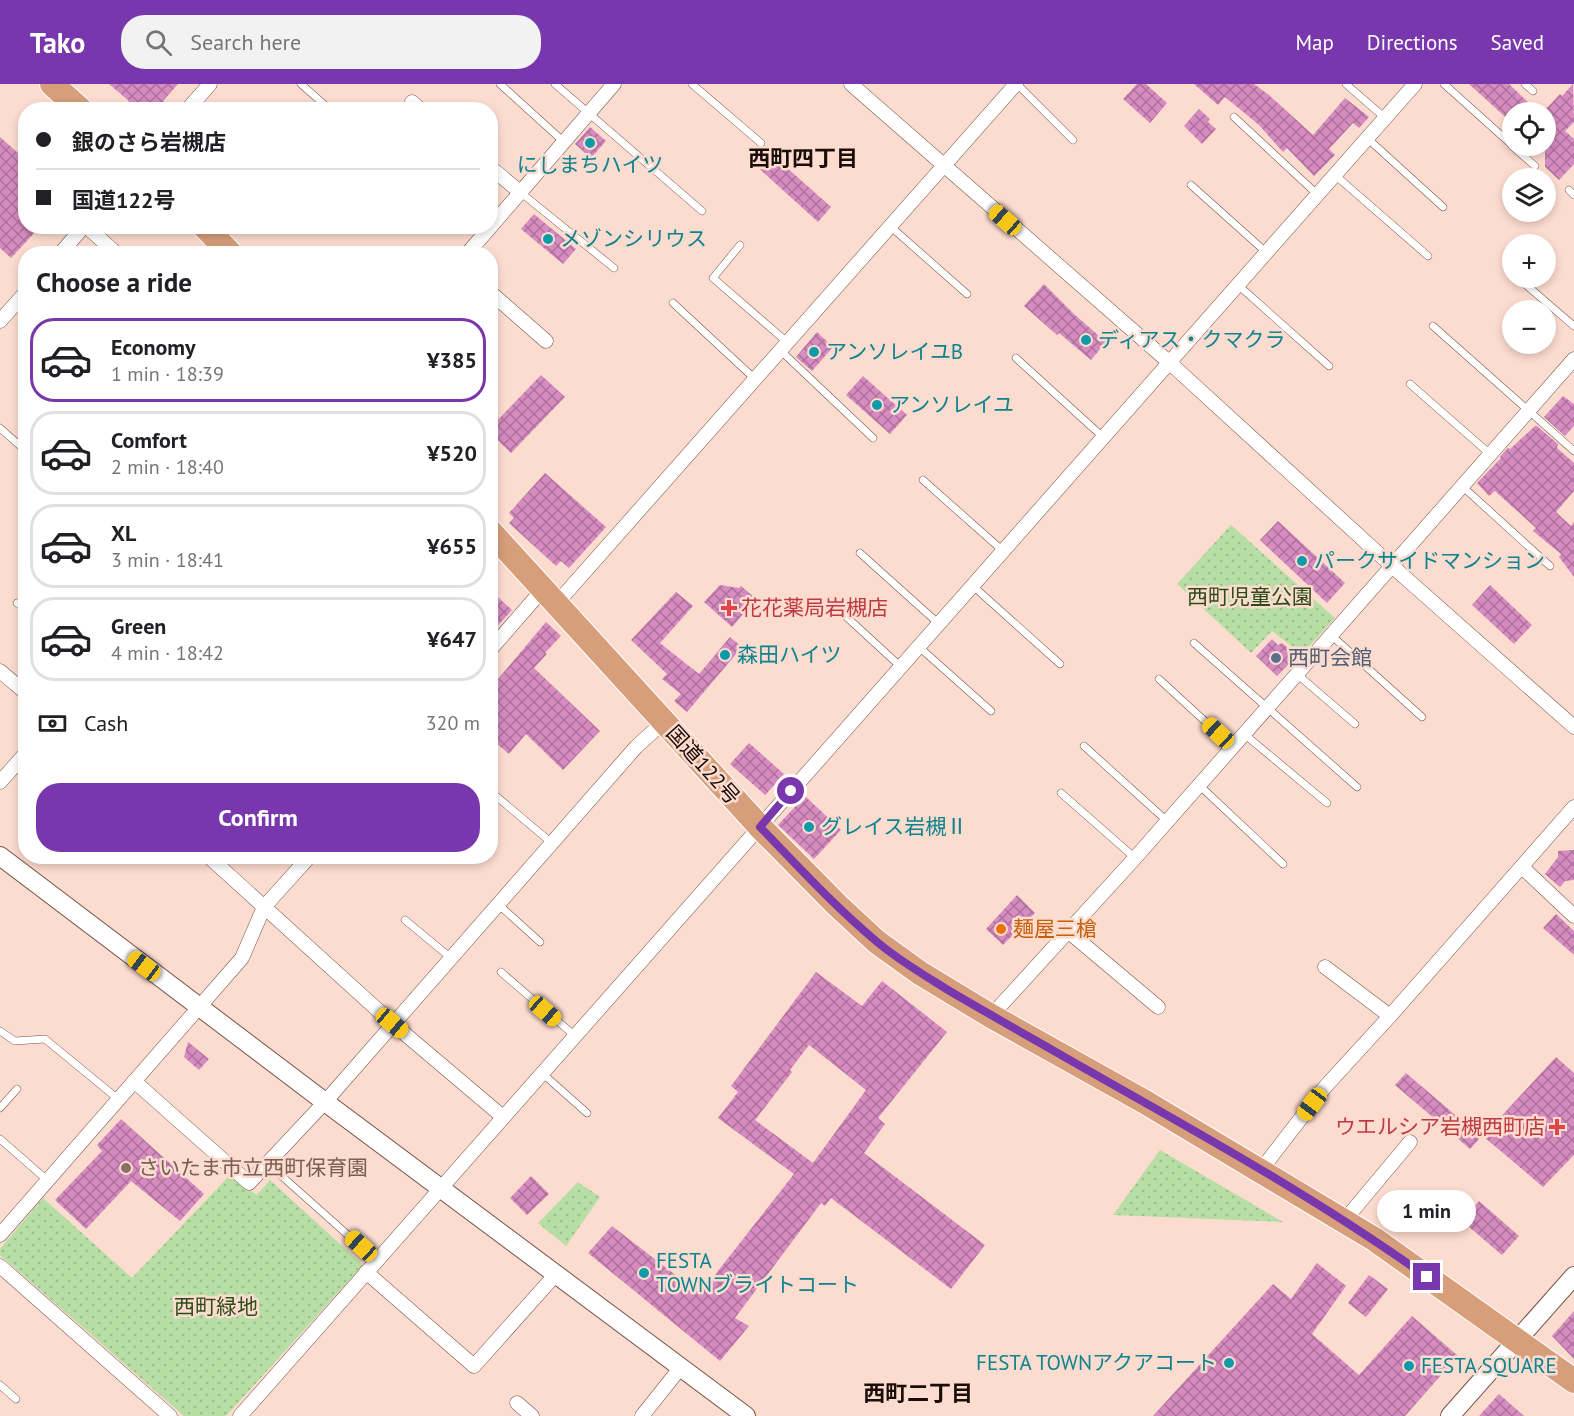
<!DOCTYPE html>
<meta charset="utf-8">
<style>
body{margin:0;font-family:"PT Sans","Noto Sans JP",sans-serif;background:#f2f2f2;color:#202124;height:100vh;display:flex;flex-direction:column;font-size:22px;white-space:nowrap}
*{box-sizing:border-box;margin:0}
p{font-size:20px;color:#757577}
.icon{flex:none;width:33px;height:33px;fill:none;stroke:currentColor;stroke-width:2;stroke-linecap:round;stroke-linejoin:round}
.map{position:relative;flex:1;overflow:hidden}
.drawer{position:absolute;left:18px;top:162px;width:480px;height:618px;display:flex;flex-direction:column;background:#fff;border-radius:24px;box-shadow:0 3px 9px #0003}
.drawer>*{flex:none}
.top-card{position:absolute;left:18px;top:18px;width:480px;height:132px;border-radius:24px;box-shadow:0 3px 9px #0003;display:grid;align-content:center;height:132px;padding:0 18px;background:#fff}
.controls{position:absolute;left:1502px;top:18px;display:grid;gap:12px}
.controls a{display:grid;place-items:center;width:54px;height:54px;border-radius:50%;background:#fff;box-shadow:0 3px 9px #0003;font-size:30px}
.end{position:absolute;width:27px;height:27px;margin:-14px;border:8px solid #7837ac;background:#fff;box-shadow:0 0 0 3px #fff}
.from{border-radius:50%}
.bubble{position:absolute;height:42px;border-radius:21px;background:#fff;box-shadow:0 3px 9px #0003;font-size:20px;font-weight:800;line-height:42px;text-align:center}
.car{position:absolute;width:18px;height:36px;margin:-18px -9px;border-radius:8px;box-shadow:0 0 4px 2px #0007;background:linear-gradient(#f5c518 24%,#345 0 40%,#f5c518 0 76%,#345 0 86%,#f5c518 0)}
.top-card b{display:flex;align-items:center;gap:21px;height:57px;font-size:22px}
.top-card b+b{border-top:2px solid #e0e0e0}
.top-card i{width:15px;height:15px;background:#202124}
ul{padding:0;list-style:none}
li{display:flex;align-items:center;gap:18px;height:84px;margin:0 12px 9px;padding:0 6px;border:3px solid #e0e0e0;border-radius:24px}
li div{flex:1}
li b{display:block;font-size:22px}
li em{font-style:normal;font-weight:800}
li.on{border-color:#7837ac}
li>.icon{width:54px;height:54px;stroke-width:1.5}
h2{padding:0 18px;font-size:27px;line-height:72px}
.pay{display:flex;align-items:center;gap:15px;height:66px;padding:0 18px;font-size:22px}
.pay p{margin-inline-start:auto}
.action{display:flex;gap:12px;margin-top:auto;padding:12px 18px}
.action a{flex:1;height:69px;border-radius:24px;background:#7837ac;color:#fff;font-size:24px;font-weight:800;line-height:69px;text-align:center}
header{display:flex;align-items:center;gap:36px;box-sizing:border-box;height:84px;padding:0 30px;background:#7837ac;color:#fff}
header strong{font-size:28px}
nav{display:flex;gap:33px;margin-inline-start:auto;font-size:21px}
.search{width:420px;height:54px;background:#f2f2f2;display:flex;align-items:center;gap:15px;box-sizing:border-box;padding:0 21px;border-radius:24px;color:#757577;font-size:22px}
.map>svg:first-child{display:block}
</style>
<header>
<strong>Tako</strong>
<div class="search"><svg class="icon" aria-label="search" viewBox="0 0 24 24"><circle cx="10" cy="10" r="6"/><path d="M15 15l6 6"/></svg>Search here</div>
<nav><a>Map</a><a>Directions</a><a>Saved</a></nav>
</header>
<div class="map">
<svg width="1574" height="1332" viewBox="0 0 1574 1332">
<defs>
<pattern id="green-dots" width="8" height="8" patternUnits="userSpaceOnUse" patternTransform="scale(1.5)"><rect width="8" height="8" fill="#b7dea4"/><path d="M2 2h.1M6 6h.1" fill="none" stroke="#9dbd8c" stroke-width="1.8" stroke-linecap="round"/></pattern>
<pattern id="building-cross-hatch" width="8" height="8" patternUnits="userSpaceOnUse" patternTransform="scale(1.5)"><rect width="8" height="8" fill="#d78cc1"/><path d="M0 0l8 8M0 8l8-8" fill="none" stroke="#ae719b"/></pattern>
</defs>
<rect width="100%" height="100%" fill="#fddcd0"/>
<g fill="url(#green-dots)">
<path d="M1231 441 1335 534 1302 570 1272 547 1251 569 1177 500Z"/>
<path d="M1160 1066 1283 1138 1113 1131Z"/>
<path d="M229 1092 257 1111 270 1096 363 1181 226 1332H184L0 1171V1165L43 1114 132 1194Z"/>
<path d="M578 1098 600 1113 566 1162 538 1139Z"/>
</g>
<g fill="url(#building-cross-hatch)" fill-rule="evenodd">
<path d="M109 0H178L163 17 172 26H121L129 17Z"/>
<path d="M1137 0H1146L1167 19 1150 39 1123 15Z"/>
<path d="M1194 0H1254L1269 11 1313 51 1345 14 1369 33 1359 44 1353 39 1329 65 1335 71 1314 92 1287 64 1283 68 1259 41 1225 13 1218 21Z"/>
<path d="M1469 0H1509L1529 19 1520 28H1512V39Z"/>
<path d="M1573 0 1574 38 1565 47 1574 55V80L1559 96 1545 83V26L1560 10 1562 12Z"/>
<path d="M1199 25 1210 35 1208 38 1216 45 1202 60 1184 42Z"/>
<path d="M590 43 606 57 591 74 575 60Z"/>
<path d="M0 53 26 76V142H41L11 174 0 164Z"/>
<path d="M767 66 831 123 818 138 754 80Z"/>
<path d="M534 130 576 165 563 180 521 145Z"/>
<path d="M1044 200 1075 231 1106 258 1091 276 1059 249 1057 251 1024 222Z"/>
<path d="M817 248 833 263 812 287 796 273Z"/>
<path d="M541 291 565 313 511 369 490 349V344Z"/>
<path d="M863 292 907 331 890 350 846 311Z"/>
<path d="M1563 312 1574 320V342L1565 352 1544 333Z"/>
<path d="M1535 342H1537L1558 360 1557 364 1574 379V407L1556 428 1571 442 1574 438V493L1559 473 1561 470 1533 447 1536 444 1495 407 1489 412 1477 399 1501 374 1500 373 1508 364 1510 365Z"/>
<path d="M545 389 606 443 569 484 561 477 556 482 509 439 514 434 509 429Z"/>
<path d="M1278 437 1345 499 1327 519 1260 456Z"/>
<path d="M720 501 739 504 741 502 756 515 732 543 704 518Z"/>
<path d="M1490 501 1532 541 1514 560 1472 521Z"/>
<path d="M490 506 512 526 490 550Z"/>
<path d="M676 508 693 522 660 559 699 590 730 553 742 563 687 628 674 617 681 610 662 595 667 590 631 556Z"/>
<path d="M546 538 561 552 545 569 547 570 534 584 600 647 563 686 526 650 509 670 490 654V600L497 593 498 595Z"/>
<path d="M1272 555 1278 561 1282 559 1297 572 1277 592 1256 572Z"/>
<path d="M749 659 784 690 765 711 730 680Z"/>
<path d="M805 712 841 746 814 775 778 741Z"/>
<path d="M1574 766V796L1565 797 1560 803 1545 790 1558 773V767Z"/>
<path d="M1017 811 1035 829 1003 861 986 845Z"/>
<path d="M1556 830 1574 847V871L1543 844Z"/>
<path d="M816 888 862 922 882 897 947 948 878 1034 885 1040 864 1069 985 1161 951 1205 831 1114 825 1122 821 1119 735 1234 749 1242 720 1277 588 1169 612 1142 700 1210 794 1090 718 1034 738 1008 731 1002ZM809 961 866 1006 813 1079 755 1036 792 988 790 986Z"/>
<path d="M188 958 209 975 199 986 184 973Z"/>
<path d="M1556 973 1574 989V1071L1543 1103 1483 1052Z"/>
<path d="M1406 989 1481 1053 1470 1065 1395 1001Z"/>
<path d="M121 1035 204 1110 180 1137 131 1097 86 1145 55 1116 102 1067 97 1061Z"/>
<path d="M531 1092 549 1110 527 1131 510 1114Z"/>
<path d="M1479 1117 1519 1152 1502 1171 1462 1137Z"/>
<path d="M1317 1179 1346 1202 1312 1250 1359 1291 1412 1232 1458 1272 1405 1332H1153L1273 1200 1291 1215Z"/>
<path d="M1369 1191 1388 1205 1366 1233 1348 1219Z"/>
<path d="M1574 1227V1275L1552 1252Z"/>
<path d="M1499 1310 1524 1332H1479Z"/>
</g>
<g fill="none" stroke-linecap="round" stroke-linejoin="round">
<defs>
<g id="service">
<path d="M301 0 327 23"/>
<path d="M500 0 564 58"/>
<path d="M555 0 702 127"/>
<path d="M692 0 761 59"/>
<path d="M1017 0 1073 56"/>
<path d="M1346 0 1385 34"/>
<path d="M1444 0 1512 61"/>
<path d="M1525 0 1533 7"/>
<path d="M1234 33 1318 111"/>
<path d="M1367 54 1443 123"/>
<path d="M1512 62 1535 82"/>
<path d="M1335 91 1428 172"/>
<path d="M1191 101 1267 169"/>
<path d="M1569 106 1574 111"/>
<path d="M520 108 614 184"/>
<path d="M890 142 967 210"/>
<path d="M740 161 713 194 787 258"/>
<path d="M1518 194 1574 242"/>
<path d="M1238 201 1329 282"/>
<path d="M673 219 755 295"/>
<path d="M1433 242 1574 367"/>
<path d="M780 266 873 354"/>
<path d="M1016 274 1104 354"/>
<path d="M1410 300 1490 370"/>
<path d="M0 344 26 367"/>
<path d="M923 396 1003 467"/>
<path d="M1462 402 1550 482"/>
<path d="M860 469 939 540"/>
<path d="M973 502 1060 580"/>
<path d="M17 519 26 525"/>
<path d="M839 526 901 583"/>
<path d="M1331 551 1422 633"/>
<path d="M1194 559 1357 703"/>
<path d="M919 563 991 627"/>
<path d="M1297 590 1355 640"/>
<path d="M1159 595 1233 663"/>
<path d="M1244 650 1327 719"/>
<path d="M1084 662 1167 737"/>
<path d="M1199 701 1283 780"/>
<path d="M490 707 553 760"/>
<path d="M1061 709 1135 774"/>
<path d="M499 821 540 858"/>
<path d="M405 836 451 874"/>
<path d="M501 888 575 952"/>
<path d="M0 947 15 957 45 955 118 1015"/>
<path d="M542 989 587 1029"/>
<path d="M0 1024 17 1005"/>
<path d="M0 1055 47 1096"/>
<path d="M267 1079 376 1176"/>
<path d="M0 1301 16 1315"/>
</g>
<g id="minor">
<path d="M851 0 1170 279 1392 482 1574 643"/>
<path d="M412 18 421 26"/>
<path d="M187 26 210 0"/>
<path d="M490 83 520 108"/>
<path d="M86 142 117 170"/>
<path d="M60 170 84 142"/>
<path d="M467 170 614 0"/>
<path d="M490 208 546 257"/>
<path d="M0 237 26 208"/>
<path d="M557 519 1016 0"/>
<path d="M490 566 544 504"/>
<path d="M0 587 26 609"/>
<path d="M0 698 26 669"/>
<path d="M208 772 392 939 503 1033"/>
<path d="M1522 783 1574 832"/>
<path d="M1069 848 1158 923"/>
<path d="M1325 883 1390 932"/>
<path d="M991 932 1135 774 1574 275"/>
<path d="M134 997 249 1099 325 1018 636 663 658 643 665 639"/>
<path d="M1261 1086 1325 1003 1390 932 1574 723"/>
<path d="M1344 1137 1410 1058"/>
<path d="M0 1151 242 874 264 823 310 772"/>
<path d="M0 1182 170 1332"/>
<path d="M366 1188 474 1282 556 1190"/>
<path d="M517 1319 532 1332"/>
<path d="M240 1332 1415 0"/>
<path d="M642 1332 681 1283"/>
</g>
<g id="tertiary">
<path d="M0 772 325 1018 746 1332"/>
<path d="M1450 1332 1574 1192"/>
</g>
<g id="trunk">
<path d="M52 0 81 26"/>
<path d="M204 142 231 170"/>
<path d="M490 447 760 743 837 821 877 858 920 889 991 932 1145 1018 1374 1155 1574 1297"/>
</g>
</defs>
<use href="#service" stroke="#755347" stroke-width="8"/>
<use href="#minor" stroke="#755347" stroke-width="15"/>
<use href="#tertiary" stroke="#755347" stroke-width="20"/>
<use href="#trunk" stroke="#fff" stroke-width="26"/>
<use href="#service" stroke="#fff" stroke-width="7"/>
<use href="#minor" stroke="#fff" stroke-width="14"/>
<use href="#tertiary" stroke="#fff" stroke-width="18"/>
<use href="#trunk" stroke="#d69e7a" stroke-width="24"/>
</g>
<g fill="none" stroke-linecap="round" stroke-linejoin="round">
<path stroke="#7837ac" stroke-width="8" d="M791 707 760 743C798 782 835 823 876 857 898 876 924 891 948 906 992 932 1037 957 1082 983 1199 1049 1318 1115 1427 1193"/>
</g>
<g fill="#0f9aa8" stroke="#fddcd0" stroke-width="2">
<circle cx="590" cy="59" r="6"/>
<circle cx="548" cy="155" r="6"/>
<circle cx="1086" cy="256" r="6"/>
<circle cx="814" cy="268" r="6"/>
<circle cx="877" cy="321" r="6"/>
<circle cx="1302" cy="477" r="6"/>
<circle cx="725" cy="571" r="6"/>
<circle cx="809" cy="743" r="6"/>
<circle cx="644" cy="1189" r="6"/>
<circle cx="1229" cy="1279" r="6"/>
<circle cx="1409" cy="1282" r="6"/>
</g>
<g fill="#e0444e" stroke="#fddcd0" stroke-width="2">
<path d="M726 515h6v6h6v6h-6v6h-6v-6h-6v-6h6z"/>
<path d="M1554 1034h6v6h6v6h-6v6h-6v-6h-6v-6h6z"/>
</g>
<circle fill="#5c6f8a" stroke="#fddcd0" stroke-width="2" cx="1276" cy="574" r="6"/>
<circle fill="#e8710a" stroke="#fddcd0" stroke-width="2" cx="1001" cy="845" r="6"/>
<circle fill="#8d6e63" stroke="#fddcd0" stroke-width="2" cx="126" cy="1084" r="6"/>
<g text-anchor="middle" stroke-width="5" stroke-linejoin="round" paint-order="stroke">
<g font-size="21" fill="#0d838f" stroke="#fddcd0" text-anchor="start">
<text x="590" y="88" text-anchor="middle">にしまちハイツ</text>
<text x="560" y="162">メゾンシリウス</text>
<text x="1098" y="263">ディアス・クマクラ</text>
<text x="826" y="275">アンソレイユB</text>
<text x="889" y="328">アンソレイユ</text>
<text x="1314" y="484">パークサイドマンション</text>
<text x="737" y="578">森田ハイツ</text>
<text x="821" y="750">グレイス岩槻Ⅱ</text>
<text x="656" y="1184">FESTA<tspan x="656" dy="24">TOWNブライトコート</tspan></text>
<text x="1217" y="1286" text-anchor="end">FESTA TOWNアクアコート</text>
<text x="1421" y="1289">FESTA SQUARE</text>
</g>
<g font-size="21" fill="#2b4b19" stroke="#fddcd0">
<text x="1250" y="520">西町児童公園</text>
<text x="216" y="1230">西町緑地</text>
</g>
<g font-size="21" fill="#be3a42" stroke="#fddcd0" text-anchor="start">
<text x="741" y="531">花花薬局岩槻店</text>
<text x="1545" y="1050" text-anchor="end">ウエルシア岩槻西町店</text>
</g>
<g font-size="21" fill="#4e5e75" stroke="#fddcd0" text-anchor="start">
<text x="1288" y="581">西町会館</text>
</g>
<g font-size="21" fill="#1a0d08" stroke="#fddcd0">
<text transform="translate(703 681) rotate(48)" y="7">国道122号</text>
</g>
<g font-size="21" fill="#c56008" stroke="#fddcd0" text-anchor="start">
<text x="1013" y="852">麺屋三槍</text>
</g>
<g font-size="21" fill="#785e54" stroke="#fddcd0" text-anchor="start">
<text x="138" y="1091">さいたま市立西町保育園</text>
</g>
<g font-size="22" font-weight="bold" fill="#1a0d08" stroke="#fddcd0">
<text x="803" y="82">西町四丁目</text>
<text x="918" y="1317">西町二丁目</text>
</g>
</g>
</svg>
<div class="controls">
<a><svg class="icon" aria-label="locate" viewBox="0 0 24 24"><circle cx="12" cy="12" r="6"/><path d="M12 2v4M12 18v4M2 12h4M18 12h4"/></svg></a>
<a><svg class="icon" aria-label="layers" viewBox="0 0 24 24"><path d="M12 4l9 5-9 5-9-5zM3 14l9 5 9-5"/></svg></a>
<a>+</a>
<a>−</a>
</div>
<i class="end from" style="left:791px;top:707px"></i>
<i class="end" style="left:1427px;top:1193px"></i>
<div class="bubble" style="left:1377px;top:1106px;width:99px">1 min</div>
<i class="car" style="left:1005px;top:136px;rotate:311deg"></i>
<i class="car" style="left:1218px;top:649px;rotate:313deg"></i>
<i class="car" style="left:144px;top:882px;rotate:307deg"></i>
<i class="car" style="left:545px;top:927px;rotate:131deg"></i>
<i class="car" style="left:392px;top:939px;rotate:130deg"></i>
<i class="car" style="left:1312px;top:1020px;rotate:217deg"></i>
<i class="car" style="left:361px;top:1162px;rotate:312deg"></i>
<div class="top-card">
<b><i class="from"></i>銀のさら岩槻店</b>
<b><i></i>国道122号</b>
</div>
<section class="drawer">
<h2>Choose a ride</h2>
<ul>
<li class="on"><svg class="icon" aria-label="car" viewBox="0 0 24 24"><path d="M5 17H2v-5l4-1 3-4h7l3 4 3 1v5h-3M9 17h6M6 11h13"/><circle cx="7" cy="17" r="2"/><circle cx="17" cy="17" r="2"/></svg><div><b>Economy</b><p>1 min · 18:39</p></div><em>¥385</em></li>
<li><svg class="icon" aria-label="car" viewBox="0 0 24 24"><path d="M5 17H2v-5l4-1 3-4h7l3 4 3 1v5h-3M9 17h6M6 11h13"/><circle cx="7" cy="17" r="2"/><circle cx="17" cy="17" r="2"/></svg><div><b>Comfort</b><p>2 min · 18:40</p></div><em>¥520</em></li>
<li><svg class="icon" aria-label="car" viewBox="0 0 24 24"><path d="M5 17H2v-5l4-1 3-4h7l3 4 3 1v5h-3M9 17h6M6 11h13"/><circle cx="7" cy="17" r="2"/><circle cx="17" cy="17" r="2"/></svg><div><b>XL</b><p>3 min · 18:41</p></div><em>¥655</em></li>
<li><svg class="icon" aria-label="car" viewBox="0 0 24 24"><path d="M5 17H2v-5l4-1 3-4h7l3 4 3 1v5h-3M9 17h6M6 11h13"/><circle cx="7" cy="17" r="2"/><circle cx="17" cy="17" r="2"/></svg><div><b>Green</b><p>4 min · 18:42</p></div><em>¥647</em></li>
</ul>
<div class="pay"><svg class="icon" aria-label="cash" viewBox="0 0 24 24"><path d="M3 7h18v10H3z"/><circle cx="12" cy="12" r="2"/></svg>Cash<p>320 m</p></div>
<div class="action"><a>Confirm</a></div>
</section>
</div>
